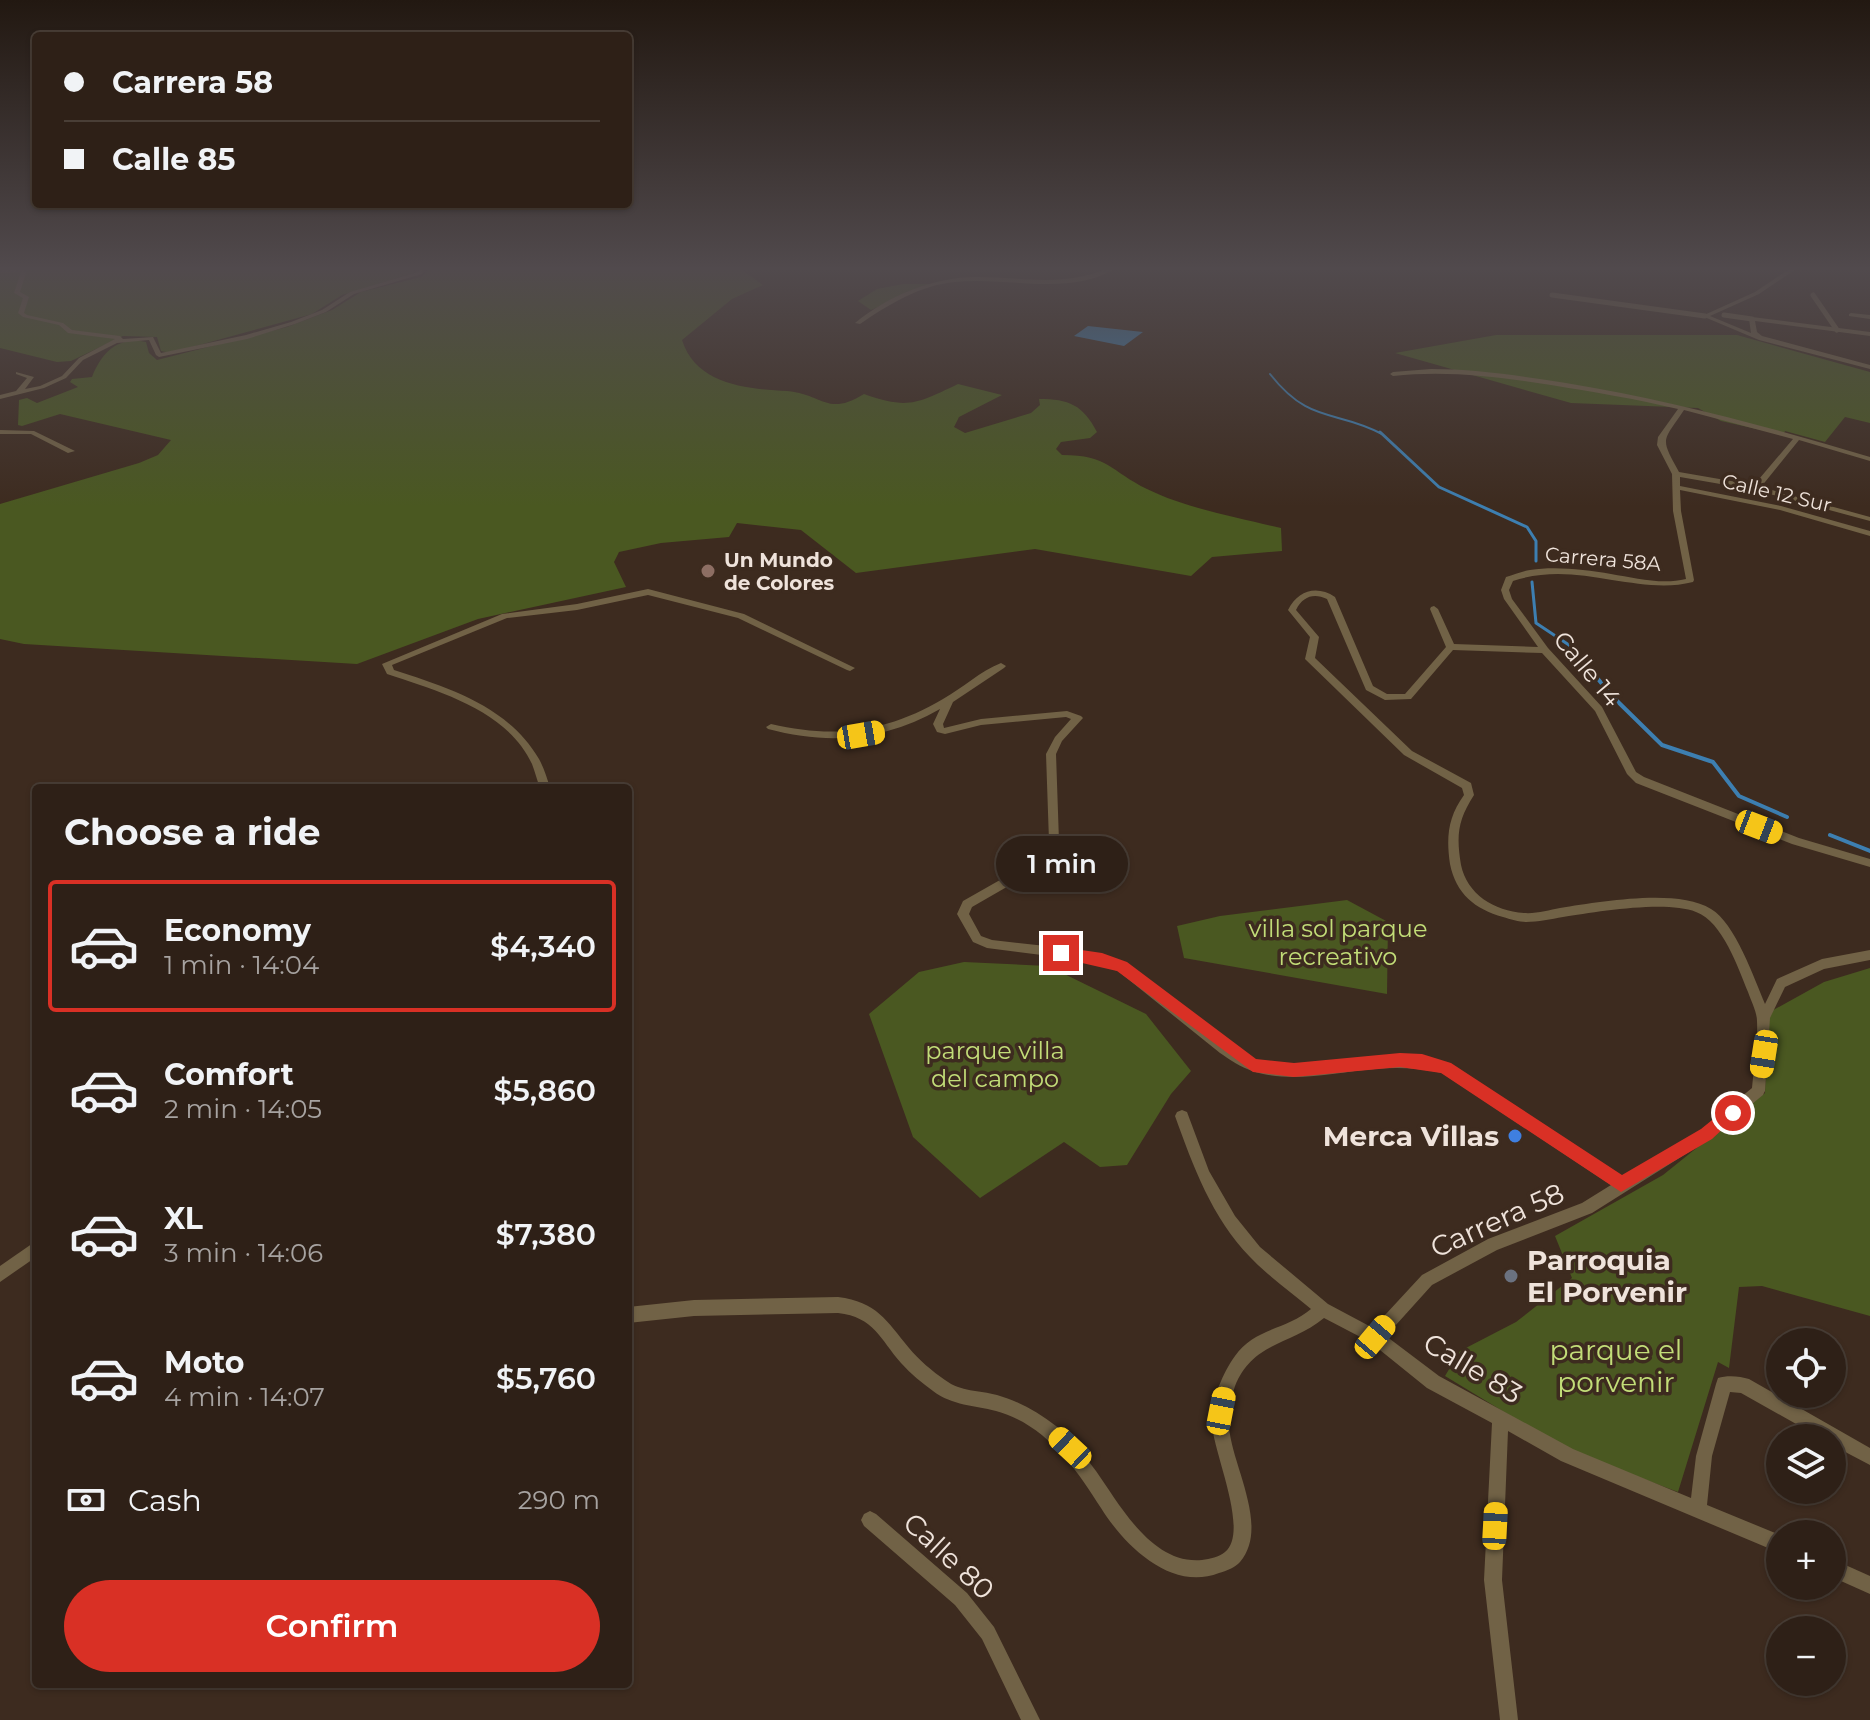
<!DOCTYPE html>
<meta charset="utf-8">
<style>
body{margin:0;font-family:Montserrat,sans-serif;background:#3a2d24;color:#f1f3f6;height:100vh;display:flex;flex-direction:column;font-size:30px;white-space:nowrap}
*{box-sizing:border-box;margin:0}
p{font-size:26px;color:#a7a3a1}
.icon{flex:none;width:44px;height:44px;fill:none;stroke:currentColor;stroke-width:2;stroke-linecap:round;stroke-linejoin:round}
.map{position:relative;flex:1;overflow:hidden}
.panel{position:absolute;left:32px;top:784px;width:600px;height:904px;display:flex;flex-direction:column;background:#2e2017;border-radius:8px;box-shadow:0 2px 6px #0004,0 0 0 2px #493e36}
.panel>*{flex:none}
.top-card{position:absolute;left:32px;top:32px;width:600px;height:176px;border-radius:8px;box-shadow:0 2px 6px #0004,0 0 0 2px #493e36;display:grid;align-content:center;height:176px;padding:0 32px;background:#2e2017}
.tools{position:absolute;left:1766px;top:1328px;display:grid;gap:16px}
.tools a{display:grid;place-items:center;width:80px;height:80px;border-radius:50%;background:#2e2017;box-shadow:0 2px 6px #0004,0 0 0 2px #493e36;font-size:40px}
.end{position:absolute;width:36px;height:36px;margin:-18px;border:10px solid #d93025;background:#fff;box-shadow:0 0 0 4px #fff}
.from{border-radius:50%}
.bubble{position:absolute;height:56px;border-radius:28px;background:#2e2017;box-shadow:0 2px 6px #0004,0 0 0 2px #493e36;font-size:26px;font-weight:600;line-height:56px;text-align:center}
.car{position:absolute;width:24px;height:48px;margin:-24px -12px;border-radius:10px;box-shadow:0 0 6px 2px #0007;background:linear-gradient(#f5c518 24%,#345 0 40%,#f5c518 0 76%,#345 0 86%,#f5c518 0)}
.top-card b{display:flex;align-items:center;gap:28px;height:76px;font-size:30px}
.top-card b+b{border-top:2px solid #493e36}
.top-card i{width:20px;height:20px;background:#f1f3f6}
ul{padding:0;list-style:none}
li{display:flex;align-items:center;gap:24px;height:132px;margin:0 16px 12px;padding:0 16px;border:4px solid transparent;border-radius:8px}
li div{flex:1}
li b{display:block;font-size:30px}
li em{font-style:normal;font-weight:600}
li.active{border-color:#d93025}
li>.icon{width:72px;height:72px;stroke-width:1.5}
h2{padding:0 32px;font-size:36px;line-height:96px}
.pay{display:flex;align-items:center;gap:20px;height:88px;padding:0 32px;font-size:30px}
.pay p{margin-inline-start:auto}
.action{display:flex;gap:16px;margin-top:auto;padding:16px 32px}
.action a{flex:1;height:92px;border-radius:48px;background:#d93025;color:#fff;font-size:32px;font-weight:600;line-height:92px;text-align:center}
.map>svg:first-child{display:block}
</style>
<div class="map">
<svg width="1870" height="1720" viewBox="0 0 1870 1720">
<rect width="100%" height="100%" fill="#3d2b1f"/>
<g fill="#4a5821">
<path d="M0 267H413V273L342 295 312 314 170 353 161 351 157 337 123 336 71 361 57 362 0 348Z"/>
<path d="M426 267H738L763 285 732 299 682 340C696 385 748 389 787 391 823 394 827 417 864 394 909 410 918 403 958 384L1002 395 959 417 954 427 965 433 1031 413 1040 405 1039 399C1069 399 1083 405 1097 432L1090 438 1061 442 1056 449 1062 455C1109 455 1110 471 1147 489 1185 508 1239 518 1281 528L1282 551 1212 557 1191 576 1035 549 856 573 801 530 737 523 729 537 661 543 619 552 614 562 626 587 478 619 357 664 24 644 0 639V504L139 463 158 455 171 440 60 414 22 426 18 425 19 400 27 398 37 403 78 387 70 382 72 379 92 377C102 352 118 336 146 342L149 353 157 360 287 327 332 310 361 292 421 277 427 272Z"/>
<path d="M903 284H929L871 310 858 301 877 289Z"/>
<path d="M1496 335H1737L1870 372V423L1845 417 1825 442 1785 431 1783 435 1721 421 1698 408 1571 403 1395 353Z"/>
<path d="M1347 900 1388 922 1387 994 1184 958 1177 926 1220 916Z"/>
<path d="M964 962 1048 966 1146 1014 1191 1071 1171 1094 1127 1165 1100 1167 1064 1142 980 1198 913 1137 869 1014 919 972Z"/>
<path d="M1870 968V1316L1762 1286 1739 1287 1729 1368 1718 1362 1678 1492 1567 1450 1445 1376 1460 1351 1516 1322 1572 1278 1555 1236 1663 1175 1765 1093 1768 1013 1824 982Z"/>
</g>
<path fill="#3d7fb1" d="M1088 326 1143 332 1124 346 1074 336Z"/>
<g fill="none" stroke-linecap="round" stroke-linejoin="round">
<path stroke="#3d7fb1" stroke-width="2" d="M1270 374C1310 425 1335 409 1382 434"/>
<g stroke="#3d7fb1" stroke-width="3">
<path d="M1380 432 1439 487 1527 527 1536 541V561"/>
<path d="M1532 582 1536 623 1572 647"/>
</g>
<g stroke="#3d7fb1" stroke-width="4">
<path d="M1570 645 1612 696 1662 745 1713 762 1739 796 1787 817"/>
<path d="M1830 835 1870 851"/>
</g>
<g stroke="#716246" stroke-width="5">
<path d="M1552 295 1705 316"/>
<path d="M1813 295 1837 330"/>
<path d="M1724 315 1752 319"/>
</g>
<g fill="#716246" fill-rule="evenodd">
<path d="M421 267H426L422 274 354 294 326 312 295 324 247 339 159 357 156 355 149 340 117 343 83 360 66 378 44 388 0 399V395L16 391 27 378 16 374V372L34 377 25 389 40 386 62 376 79 358 115 339 68 333 59 325 23 317 18 313 23 298 14 293 21 272 0 273V269L24 268 27 270 20 292 29 297 24 313 27 315 63 323 72 330 120 336 123 339 153 337 161 353 246 335 291 322 322 310 350 292 418 272Z"/>
<path d="M1111 267H1118C1068 298 1009 276 955 282 920 285 888 305 860 324L855 323C888 296 933 277 976 277 1025 277 1064 288 1111 267Z"/>
<path d="M1791 268 1796 269 1759 294 1710 316 1751 333 1749 319 1752 317 1870 332V336L1755 321 1757 332 1762 336 1870 365V369L1759 340 1702 316 1755 292Z"/>
<path d="M1851 313 1870 315V319L1849 316V314Z"/>
<path d="M1431 369C1476 369 1521 376 1566 383 1669 400 1770 427 1870 457V461L1799 440 1761 487 1870 517V521L1755 490 1680 477V486L1781 506 1870 531V536L1780 510 1680 490 1681 511 1694 580 1693 582C1666 589 1640 584 1612 580 1578 574 1546 570 1513 581L1509 590 1512 599 1548 648 1602 707 1636 772 1644 777 1799 838 1870 859V867L1792 844 1636 783 1627 774 1595 711 1542 653 1453 650 1411 699 1385 700 1366 690 1327 599C1314 593 1303 596 1296 610L1319 637 1315 658 1412 751 1471 783 1474 795C1458 820 1456 835 1461 865 1467 894 1494 911 1524 913 1536 914 1549 910 1560 908 1600 902 1677 888 1711 909 1735 923 1754 978 1765 1004L1777 979 1822 959 1870 950V960L1824 969 1785 987 1770 1018 1765 1091 1763 1095 1711 1138 1592 1213 1497 1250 1432 1285 1386 1336 1439 1376 1573 1449 1691 1498 1696 1456 1716 1384 1718 1378C1727 1375 1740 1376 1749 1379L1870 1448V1465L1832 1445V1438H1821L1741 1393 1730 1392 1712 1456 1707 1505 1780 1535V1553L1561 1461 1508 1431 1502 1580 1518 1720H1500L1484 1580 1492 1423 1427 1388 1370 1342 1324 1318C1292 1345 1253 1341 1235 1386 1231 1399 1227 1414 1229 1427 1232 1466 1270 1527 1240 1562 1236 1567 1226 1571 1219 1573 1171 1592 1124 1545 1101 1508 1076 1468 1045 1424 996 1411 974 1405 953 1406 933 1391 922 1383 911 1374 901 1363 880 1339 874 1317 838 1313L694 1316 628 1323V1307L694 1300 838 1297C877 1302 886 1320 909 1348 919 1360 932 1371 945 1380 961 1392 979 1390 997 1395 1018 1401 1038 1412 1056 1426 1071 1438 1084 1455 1096 1471 1120 1505 1152 1565 1202 1560 1210 1559 1219 1557 1225 1552 1250 1532 1213 1452 1212 1424 1211 1401 1222 1374 1235 1356 1253 1329 1288 1329 1311 1309 1291 1292 1268 1276 1250 1257 1212 1218 1193 1166 1175 1116L1177 1112 1182 1110 1187 1112 1209 1171 1235 1216 1260 1247 1328 1304 1373 1328 1422 1275 1488 1239 1582 1203 1611 1185 1442 1073C1419 1068 1398 1067 1375 1069 1335 1072 1292 1084 1252 1071 1241 1067 1230 1060 1220 1053L1118 971 1081 960 987 948 973 942 957 914 963 901 1037 859 1049 841 1046 754 1055 737 1071 719 1066 717 981 725 945 734 937 732 933 724 940 709C885 741 828 745 768 729L766 727 771 724C835 739 887 732 943 699 963 688 980 671 1001 663L1006 666 1004 668 953 702 943 724 944 728 981 719 1067 711 1081 716 1083 718 1062 741 1056 754 1059 841 1058 844 1045 865 972 907 969 914 981 936 992 940C1031 945 1069 947 1107 958 1114 960 1123 961 1129 966 1162 986 1189 1015 1220 1038 1231 1047 1243 1056 1256 1060 1316 1080 1384 1042 1450 1064L1623 1178 1701 1130 1752 1088C1754 1066 1758 1043 1757 1021 1757 1012 1751 1001 1748 992 1738 968 1723 922 1696 912 1666 900 1596 912 1563 917 1551 919 1538 922 1526 922 1519 922 1510 919 1503 917 1475 909 1456 894 1450 864 1446 837 1448 817 1464 795L1462 788 1404 755 1305 659 1310 637 1288 610C1298 590 1317 585 1335 597L1373 686 1387 694H1405L1446 647 1430 609 1431 607 1434 606 1438 609 1454 644 1538 647 1504 599 1501 590 1506 577C1514 575 1522 571 1530 570 1557 566 1585 570 1611 574 1635 578 1662 585 1686 579L1673 511 1672 474 1657 445 1658 437 1678 409C1636 399 1594 392 1551 385 1498 377 1447 370 1393 376L1390 374 1393 372ZM1684 410 1793 439 1754 485 1679 472C1660 437 1662 443 1684 410Z"/>
<path d="M0 430 34 431 75 451 68 453 31 434H0Z"/>
<path d="M648 589 744 614 855 668 850 671 847 670 738 618 648 595 577 610 507 618 392 665 394 670C449 688 508 706 539 759 544 768 547 778 550 788H540C537 780 535 772 532 764 507 710 438 691 387 674L382 664 502 614 577 604Z"/>
<path d="M36 1241V1257L0 1282V1266Z"/>
<path d="M870 1511 876 1514 967 1593 994 1627 1040 1720H1021L982 1639 955 1605 864 1526 861 1520 864 1514Z"/>
<path d="M1832 1559 1870 1576V1594L1832 1577Z"/>
</g>
<path fill="#967f51" fill-rule="evenodd" d="M1695 267H1870V269H1699Z"/>
</g>
<linearGradient id="sky" x2="0" y2="1"><stop stop-color="#221811"/><stop offset="0.53" stop-color="#514a4d"/><stop offset="1" stop-color="#514a4d" stop-opacity="0"/></linearGradient>
<rect width="1870" height="507" fill="url(#sky)"/>
<path fill="#d93025" d="M1061 947 1102 953 1127 962 1256 1059 1294 1063 1400 1053 1422 1054 1451 1063 1622 1175 1701 1129 1727 1108H1738L1740 1113 1712 1139 1621 1192 1441 1073 1400 1067 1294 1077 1253 1072 1117 971 1056 957 1054 953Z"/>
<circle fill="#8d6e63" stroke="#3d2b1f" stroke-width="3" cx="708" cy="571" r="8"/>
<circle fill="#3f7fe0" stroke="#3d2b1f" stroke-width="3" cx="1515" cy="1136" r="8"/>
<circle fill="#6b7280" stroke="#3d2b1f" stroke-width="3" cx="1511" cy="1276" r="8"/>
<g text-anchor="middle" stroke-width="7" stroke-linejoin="round" paint-order="stroke">
<g font-size="20" fill="#efe3db" stroke="#3d2b1f">
<text transform="translate(1777 493) rotate(13)" y="7">Calle 12 Sur</text>
<text transform="translate(1603 559) rotate(5)" y="7">Carrera 58A</text>
</g>
<g font-size="20" font-weight="bold" fill="#efe3db" stroke="#3d2b1f" text-anchor="start">
<text x="724" y="567">Un Mundo<tspan x="724" dy="23">de Colores</tspan></text>
</g>
<g font-size="24" fill="#efe3db" stroke="#3d2b1f">
<text transform="translate(1587 669) rotate(50)" y="8">Calle 14</text>
</g>
<g font-size="24" fill="#c2dd78" stroke="#3d2b1f">
<text x="1338" y="937">villa sol parque<tspan x="1338" dy="28">recreativo</tspan></text>
<text x="995" y="1059">parque villa<tspan x="995" dy="28">del campo</tspan></text>
</g>
<g font-size="28" font-weight="bold" fill="#efe3db" stroke="#3d2b1f" text-anchor="end">
<text x="1499" y="1146">Merca Villas</text>
<text x="1527" y="1270" text-anchor="start">Parroquia<tspan x="1527" dy="32">El Porvenir</tspan></text>
</g>
<g font-size="28" fill="#efe3db" stroke="#3d2b1f">
<text transform="translate(1497 1220) rotate(-24)" y="10">Carrera 58</text>
<text transform="translate(1473 1368) rotate(31)" y="10">Calle 83</text>
<text transform="translate(949 1556) rotate(43)" y="10">Calle 80</text>
</g>
<g font-size="28" fill="#c2dd78" stroke="#3d2b1f">
<text x="1616" y="1360">parque el<tspan x="1616" dy="32">porvenir</tspan></text>
</g>
</g>
</svg>
<div class="tools">
<a><svg class="icon" aria-label="locate" viewBox="0 0 24 24"><circle cx="12" cy="12" r="6"/><path d="M12 2v4M12 18v4M2 12h4M18 12h4"/></svg></a>
<a><svg class="icon" aria-label="layers" viewBox="0 0 24 24"><path d="M12 4l9 5-9 5-9-5zM3 14l9 5 9-5"/></svg></a>
<a>+</a>
<a>−</a>
</div>
<i class="end from" style="left:1733px;top:1113px"></i>
<i class="end" style="left:1061px;top:953px"></i>
<div class="bubble" style="left:996px;top:836px;width:132px">1 min</div>
<i class="car" style="left:861px;top:735px;rotate:80deg"></i>
<i class="car" style="left:1759px;top:827px;rotate:111deg"></i>
<i class="car" style="left:1764px;top:1054px;rotate:189deg"></i>
<i class="car" style="left:1375px;top:1337px;rotate:40deg"></i>
<i class="car" style="left:1221px;top:1411px;rotate:11deg"></i>
<i class="car" style="left:1070px;top:1448px;rotate:313deg"></i>
<i class="car" style="left:1495px;top:1526px;rotate:3deg"></i>
<div class="top-card">
<b><i class="from"></i>Carrera 58</b>
<b><i></i>Calle 85</b>
</div>
<section class="panel">
<h2>Choose a ride</h2>
<ul>
<li class="active"><svg class="icon" aria-label="car" viewBox="0 0 24 24"><path d="M5 17H2v-5l4-1 3-4h7l3 4 3 1v5h-3M9 17h6M6 11h13"/><circle cx="7" cy="17" r="2"/><circle cx="17" cy="17" r="2"/></svg><div><b>Economy</b><p>1 min · 14:04</p></div><em>$4,340</em></li>
<li><svg class="icon" aria-label="car" viewBox="0 0 24 24"><path d="M5 17H2v-5l4-1 3-4h7l3 4 3 1v5h-3M9 17h6M6 11h13"/><circle cx="7" cy="17" r="2"/><circle cx="17" cy="17" r="2"/></svg><div><b>Comfort</b><p>2 min · 14:05</p></div><em>$5,860</em></li>
<li><svg class="icon" aria-label="car" viewBox="0 0 24 24"><path d="M5 17H2v-5l4-1 3-4h7l3 4 3 1v5h-3M9 17h6M6 11h13"/><circle cx="7" cy="17" r="2"/><circle cx="17" cy="17" r="2"/></svg><div><b>XL</b><p>3 min · 14:06</p></div><em>$7,380</em></li>
<li><svg class="icon" aria-label="car" viewBox="0 0 24 24"><path d="M5 17H2v-5l4-1 3-4h7l3 4 3 1v5h-3M9 17h6M6 11h13"/><circle cx="7" cy="17" r="2"/><circle cx="17" cy="17" r="2"/></svg><div><b>Moto</b><p>4 min · 14:07</p></div><em>$5,760</em></li>
</ul>
<div class="pay"><svg class="icon" aria-label="cash" viewBox="0 0 24 24"><path d="M3 7h18v10H3z"/><circle cx="12" cy="12" r="2"/></svg>Cash<p>290 m</p></div>
<div class="action"><a>Confirm</a></div>
</section>
</div>
